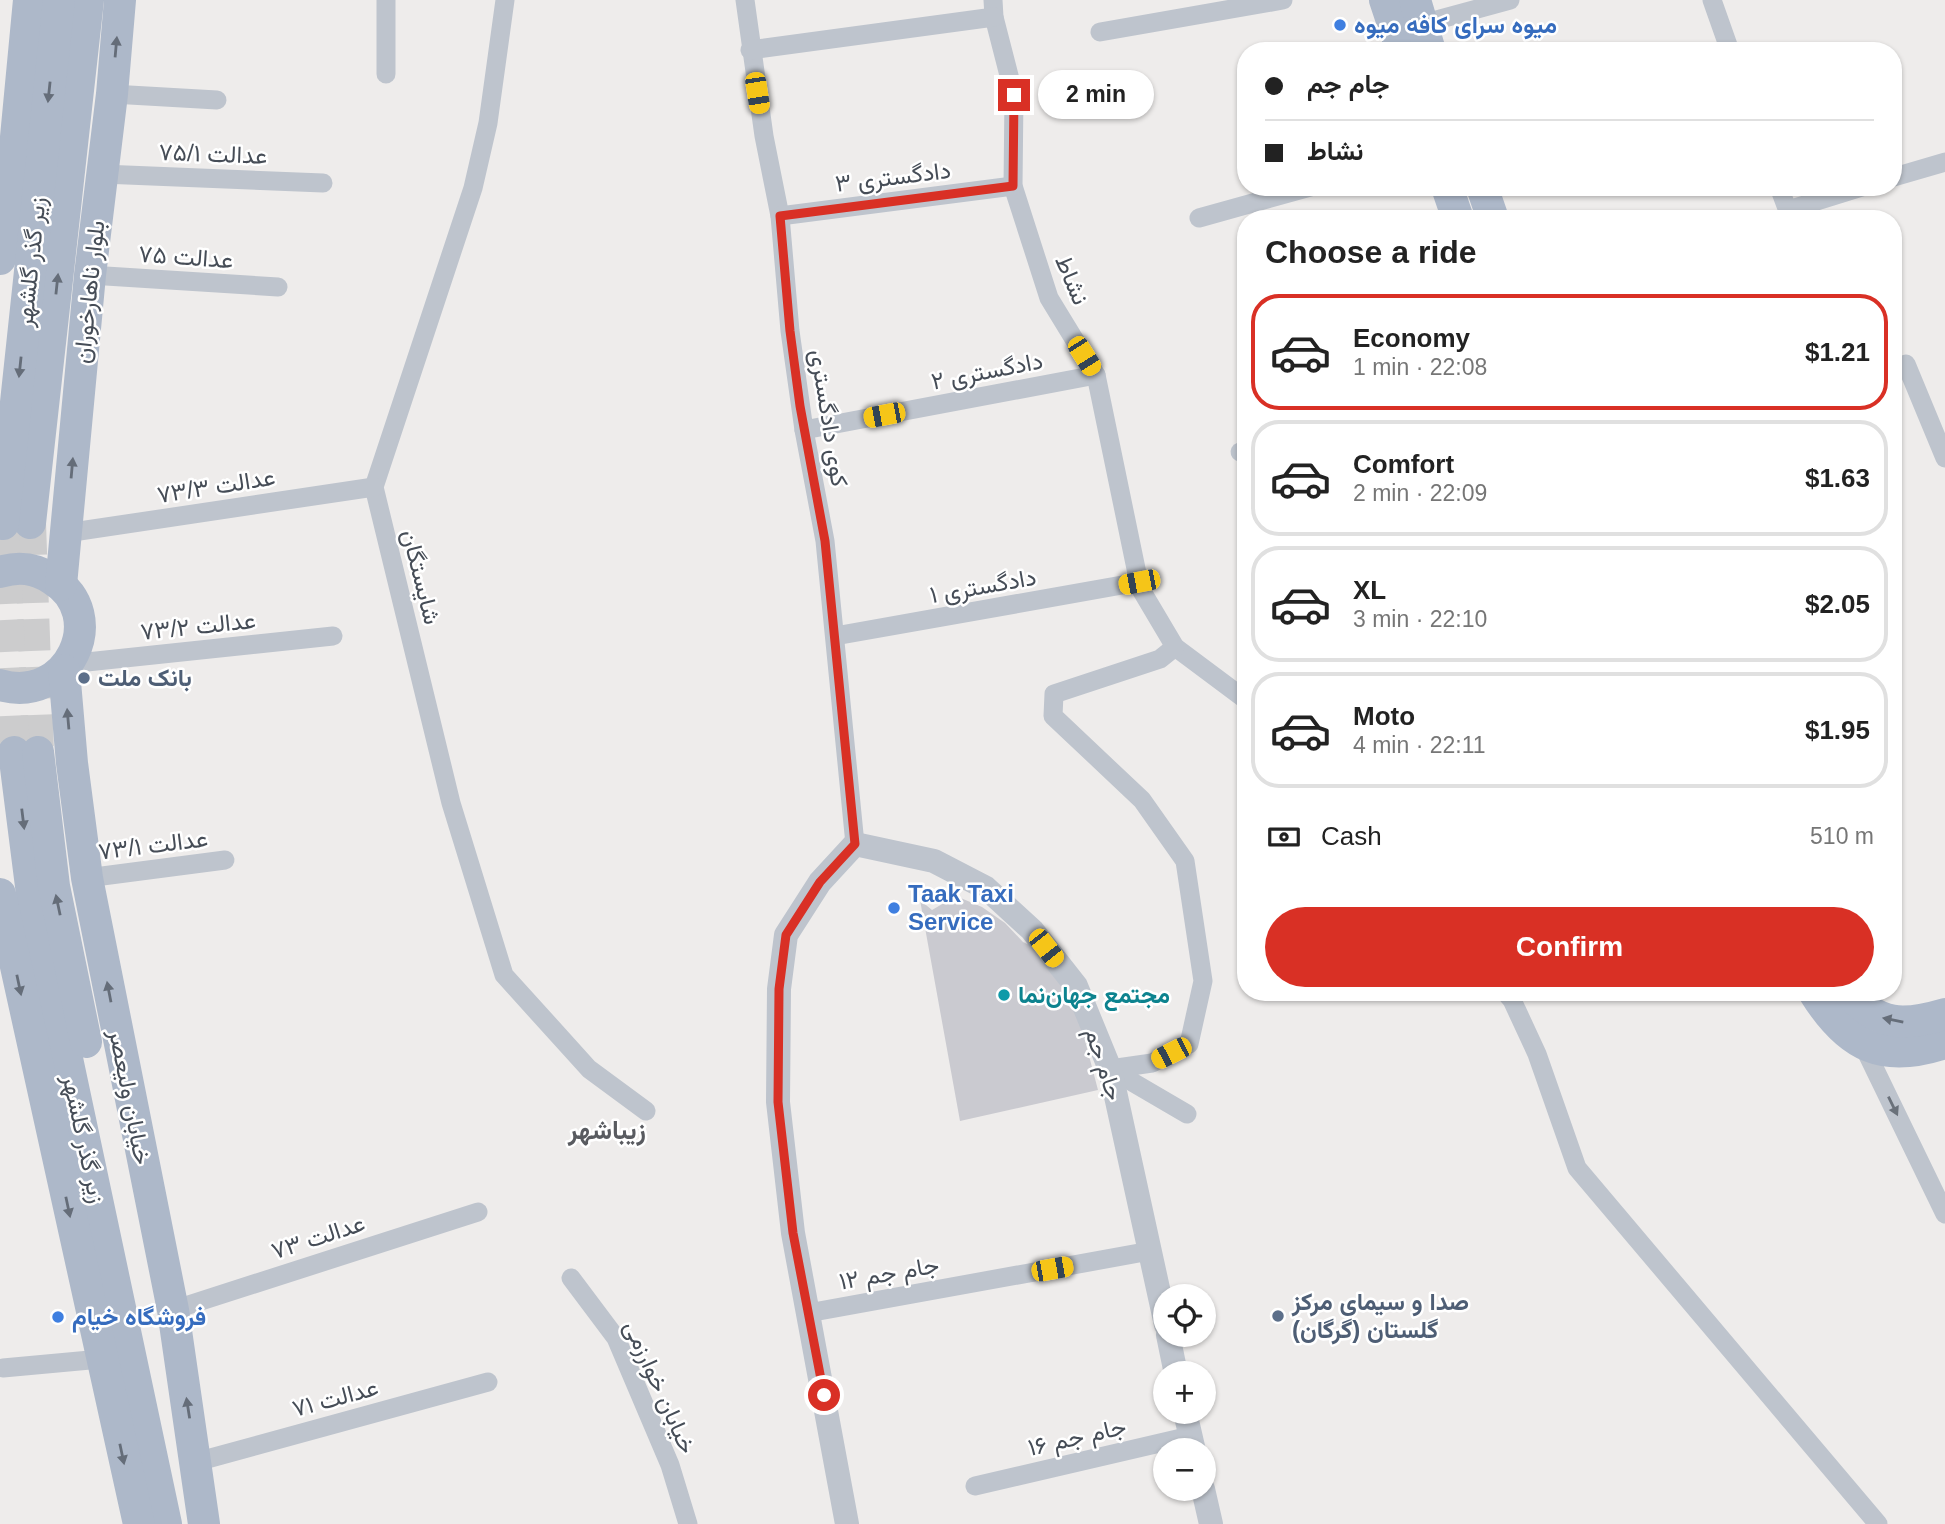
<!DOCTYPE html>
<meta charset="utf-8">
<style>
body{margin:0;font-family:Helvetica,Vazirmatn,sans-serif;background:#f2f2f2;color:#222;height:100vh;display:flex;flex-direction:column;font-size:26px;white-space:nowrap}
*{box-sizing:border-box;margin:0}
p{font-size:23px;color:#767676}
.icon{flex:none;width:38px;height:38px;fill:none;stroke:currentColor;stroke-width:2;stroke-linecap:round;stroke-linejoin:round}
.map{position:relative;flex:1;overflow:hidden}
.details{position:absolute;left:1237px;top:210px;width:665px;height:791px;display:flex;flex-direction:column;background:#fff;border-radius:28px;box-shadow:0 2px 5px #0004}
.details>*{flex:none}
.hud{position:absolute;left:1237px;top:42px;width:665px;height:154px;border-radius:28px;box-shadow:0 2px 5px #0004;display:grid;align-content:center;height:154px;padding:0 28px;background:#fff}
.fabs{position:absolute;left:1153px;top:1284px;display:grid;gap:14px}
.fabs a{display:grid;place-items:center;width:63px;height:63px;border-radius:50%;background:#fff;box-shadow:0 2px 5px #0004;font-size:35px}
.end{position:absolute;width:32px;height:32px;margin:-16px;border:9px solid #d93025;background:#fff;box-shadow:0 0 0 4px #fff}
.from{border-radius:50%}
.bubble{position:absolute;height:49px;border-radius:24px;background:#fff;box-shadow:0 2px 5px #0004;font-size:23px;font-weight:700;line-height:49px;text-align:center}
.car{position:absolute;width:21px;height:42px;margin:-21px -10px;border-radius:9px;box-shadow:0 0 5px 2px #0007;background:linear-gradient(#f5c518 24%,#345 0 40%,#f5c518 0 76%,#345 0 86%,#f5c518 0)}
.hud b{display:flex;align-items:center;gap:24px;height:66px;font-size:26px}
.hud b+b{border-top:2px solid #e0e0e0}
.hud i{width:18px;height:18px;background:#222}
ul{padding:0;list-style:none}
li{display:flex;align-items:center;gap:21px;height:116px;margin:0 14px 10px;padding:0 14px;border:4px solid #e0e0e0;border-radius:28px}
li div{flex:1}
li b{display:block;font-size:26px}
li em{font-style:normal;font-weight:700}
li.current{border-color:#d93025}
li>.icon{width:63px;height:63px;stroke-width:1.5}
h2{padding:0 28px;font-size:32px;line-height:84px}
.pay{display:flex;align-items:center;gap:18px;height:77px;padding:0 28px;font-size:26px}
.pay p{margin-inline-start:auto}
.primary-button{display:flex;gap:14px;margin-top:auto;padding:14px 28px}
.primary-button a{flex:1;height:80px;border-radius:42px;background:#d93025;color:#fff;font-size:28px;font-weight:700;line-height:80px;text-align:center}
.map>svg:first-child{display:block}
</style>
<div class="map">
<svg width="1945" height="1524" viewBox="0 0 1945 1524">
<rect width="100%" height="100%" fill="#eeeceb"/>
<path fill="#cacad0" d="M956 896 982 907 1005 923 1023 942 1036 948 1063 979 1077 1010 1098 1090 960 1121 920 900 932 910Z"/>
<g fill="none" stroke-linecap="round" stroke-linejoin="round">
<g stroke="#cccccd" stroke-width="32" stroke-dasharray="32 16" stroke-linecap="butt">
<path d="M30 523 38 752"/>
<path d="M3 524 14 752"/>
</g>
<g stroke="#bec4cd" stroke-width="19">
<path d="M505 0 488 123 473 188 374 487 451 803 504 975 589 1069 646 1111"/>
<path d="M745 0 764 136 780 216 790 331 804 430 825 541 855 844"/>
<path d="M993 0 994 17 1014 95 1013 186 1049 298 1096 375 1140 588 1175 647 1246 700"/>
<path d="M1712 0 1730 51"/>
<path d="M1422 24 1510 0"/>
<path d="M1100 32 1283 0"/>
<path d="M750 50 994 17"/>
<path d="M386 74V0"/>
<path d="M112 94 217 100"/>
<path d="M102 174 323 183"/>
<path d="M1894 177 1945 162"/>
<path d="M1779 187 1791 219"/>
<path d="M1788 210 1862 187"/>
<path d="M780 216 1013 186"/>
<path d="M1199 218 1310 187"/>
<path d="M90 275 278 287"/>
<path d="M1906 364 1945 458"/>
<path d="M804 430 1096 375"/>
<path d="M1240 452 1246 450"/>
<path d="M66 533 374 487"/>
<path d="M835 636 1139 582"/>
<path d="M1175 647 1160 659 1054 694 1053 716 1142 800 1185 861 1203 981 1189 1044 1152 1063 1110 1069 1187 1114"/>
<path d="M68 664 333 636"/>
<path d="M87 878 225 860"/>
<path d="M1505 992 1512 1000 1537 1054 1577 1168 1878 1524"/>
<path d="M1863 1045 1945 1214"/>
<path d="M571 1278 616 1338 670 1465 688 1524"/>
<path d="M173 1310 478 1212"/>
<path d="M808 1313 1150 1251"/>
<path d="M3 1368 101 1359"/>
<path d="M196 1462 488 1382"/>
<path d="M975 1486 1190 1436"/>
</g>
<g stroke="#bec4cd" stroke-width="24">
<path d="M1168 1335 1176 1374"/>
<path d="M1185 1412 1194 1451"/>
<path d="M1203 1489 1211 1524"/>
<path d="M847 1524 793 1233 778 1102 779 989 786 935 820 882 855 844 934 861 986 888 1032 930 1076 986 1110 1069 1166 1325"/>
</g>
<g stroke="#adb8c9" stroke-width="32">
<path d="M1385 0 1402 51"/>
<path d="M1415 0 1430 51"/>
<path d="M1447 187 1458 219"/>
<path d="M1482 187 1493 219"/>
<path d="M0 259 16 137 29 0"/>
<path d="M30 523 88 0"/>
<path d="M3 524 59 0"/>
<path d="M0 572C19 566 35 568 52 579 111 615 68 705 0 685"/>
<path d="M61 585 90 275 112 94 120 0"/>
<path d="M64 670 72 763 87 878 173 1310 204 1524"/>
<path d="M14 752 32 894 166 1524"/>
<path d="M38 752 54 886 86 1042"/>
<path d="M0 894 139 1524"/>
<path d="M1814 992C1848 1047 1883 1064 1945 1043"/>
<path d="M1849 992C1878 1027 1904 1026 1945 1014"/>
</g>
</g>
<defs><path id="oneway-solid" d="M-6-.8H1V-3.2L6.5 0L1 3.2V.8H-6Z" transform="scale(1.75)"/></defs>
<g fill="#656d79">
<use href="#oneway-solid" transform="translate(116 47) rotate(-85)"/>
<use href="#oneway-solid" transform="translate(49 92) rotate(96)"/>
<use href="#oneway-solid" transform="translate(57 284) rotate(-84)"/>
<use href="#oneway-solid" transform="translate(20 367) rotate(96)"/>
<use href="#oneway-solid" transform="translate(72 468) rotate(-85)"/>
<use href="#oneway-solid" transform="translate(68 719) rotate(-95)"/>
<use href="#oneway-solid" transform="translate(23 819) rotate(83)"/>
<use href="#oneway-solid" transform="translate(58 905) rotate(-102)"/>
<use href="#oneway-solid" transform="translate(19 985) rotate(78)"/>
<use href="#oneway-solid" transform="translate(109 992) rotate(-101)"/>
<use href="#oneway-solid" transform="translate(1893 1020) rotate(-169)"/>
<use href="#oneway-solid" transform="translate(68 1207) rotate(78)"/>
<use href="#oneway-solid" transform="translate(188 1408) rotate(-99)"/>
<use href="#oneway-solid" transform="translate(122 1454) rotate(78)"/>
</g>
<use fill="#6a717a" href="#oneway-solid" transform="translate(1893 1106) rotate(64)"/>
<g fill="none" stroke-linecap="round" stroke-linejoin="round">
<path stroke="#d93025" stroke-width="9" d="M824 1395 793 1233 778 1102 779 989 786 935 820 882 855 844 825 541 800 406 790 331 780 216 1013 186 1014 95"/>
</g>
<g fill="#3f7fe0" stroke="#fff" stroke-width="2.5">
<circle cx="1340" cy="25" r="7"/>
<circle cx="894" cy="908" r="7"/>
<circle cx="58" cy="1317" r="7"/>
</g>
<g fill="#5c6f8a" stroke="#fff" stroke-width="2.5">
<circle cx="84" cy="678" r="7"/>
<circle cx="1278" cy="1316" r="7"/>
</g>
<circle fill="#0f9aa8" stroke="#fff" stroke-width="2.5" cx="1004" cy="995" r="7"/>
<g text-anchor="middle" stroke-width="5" stroke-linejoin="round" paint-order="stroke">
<g font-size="24" font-weight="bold" fill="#366cbe" stroke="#fff" text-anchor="start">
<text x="1354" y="33">میوه سرای کافه میوه</text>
<text x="908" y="902">Taak Taxi<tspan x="908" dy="28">Service</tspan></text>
<text x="72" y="1325">فروشگاه خیام</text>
</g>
<g font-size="24" fill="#464d57" stroke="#fff">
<text transform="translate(213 154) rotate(2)" y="8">۷۵/۱ عدالت</text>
<text transform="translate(893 177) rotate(-7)" y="8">دادگستری ۳</text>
<text transform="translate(186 257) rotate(4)" y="8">۷۵ عدالت</text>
<text transform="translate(31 262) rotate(-84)" y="8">زیر گذر گلشهر</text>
<text transform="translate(1072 280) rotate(67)" y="8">نشاط</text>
<text transform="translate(89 292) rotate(-84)" y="8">بلوار ناهارخوران</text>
<text transform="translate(987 371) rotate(-11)" y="8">دادگستری ۲</text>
<text transform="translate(829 418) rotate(81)" y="8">کوی دادگستری</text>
<text transform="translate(216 486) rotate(-9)" y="8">۷۳/۳ عدالت</text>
<text transform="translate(421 577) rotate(76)" y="8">شایستگان</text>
<text transform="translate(983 586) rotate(-10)" y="8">دادگستری ۱</text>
<text transform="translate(198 626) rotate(-6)" y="8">عدالت ۷۳/۲</text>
<text transform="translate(153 845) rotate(-7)" y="8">عدالت ۷۳/۱</text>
<text transform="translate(1104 1064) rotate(72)" y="8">جام جم</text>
<text transform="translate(130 1097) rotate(79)" y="8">خیابان ولیعصر</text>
<text transform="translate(84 1139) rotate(78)" y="8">زیر گذر گلشهر</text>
<text transform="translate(318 1237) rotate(-18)" y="8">عدالت ۷۳</text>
<text transform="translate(889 1273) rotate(-10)" y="8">۱۲ جام جم</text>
<text transform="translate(660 1387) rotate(66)" y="8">خیابان خوارزمی</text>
<text transform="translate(335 1398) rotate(-15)" y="8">عدالت ۷۱</text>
<text transform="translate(1077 1437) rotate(-13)" y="8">۱۶ جام جم</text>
</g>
<g font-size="24" font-weight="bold" fill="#4e5e75" stroke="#fff" text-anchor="start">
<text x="98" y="686">بانک ملت</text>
<text x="1292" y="1310">صدا و سیمای مرکز<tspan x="1292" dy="28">گلستان (گرگان)</tspan></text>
</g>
<g font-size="24" font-weight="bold" fill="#0d838f" stroke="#fff" text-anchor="start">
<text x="1018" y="1003">مجتمع جهان‌نما</text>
</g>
<g font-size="26" font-weight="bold" fill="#595b60" stroke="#fff">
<text x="607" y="1139">زیباشهر</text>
</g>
</g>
</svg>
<div class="fabs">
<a><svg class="icon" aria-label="locate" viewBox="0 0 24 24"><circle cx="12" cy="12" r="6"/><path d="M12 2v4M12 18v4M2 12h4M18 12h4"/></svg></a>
<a>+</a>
<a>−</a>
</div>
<i class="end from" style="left:824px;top:1395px"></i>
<i class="end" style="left:1014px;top:95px"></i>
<div class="bubble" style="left:1038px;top:70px;width:116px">2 min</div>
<i class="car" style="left:757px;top:93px;rotate:171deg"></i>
<i class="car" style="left:1084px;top:356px;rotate:148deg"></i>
<i class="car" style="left:884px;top:415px;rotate:259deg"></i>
<i class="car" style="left:1139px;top:582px;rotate:259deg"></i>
<i class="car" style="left:1046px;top:948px;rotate:142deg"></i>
<i class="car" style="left:1171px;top:1053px;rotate:243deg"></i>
<i class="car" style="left:1052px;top:1269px;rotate:80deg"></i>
<div class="hud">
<b><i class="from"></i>جام جم</b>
<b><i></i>نشاط</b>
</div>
<section class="details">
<h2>Choose a ride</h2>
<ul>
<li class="current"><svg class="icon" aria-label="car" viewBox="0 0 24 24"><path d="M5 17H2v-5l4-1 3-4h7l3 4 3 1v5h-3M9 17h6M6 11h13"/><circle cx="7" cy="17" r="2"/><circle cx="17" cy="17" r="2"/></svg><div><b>Economy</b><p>1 min · 22:08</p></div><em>$1.21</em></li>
<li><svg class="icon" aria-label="car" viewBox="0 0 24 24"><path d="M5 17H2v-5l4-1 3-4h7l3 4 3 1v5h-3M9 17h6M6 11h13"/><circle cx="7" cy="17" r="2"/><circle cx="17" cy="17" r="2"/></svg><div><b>Comfort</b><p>2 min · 22:09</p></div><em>$1.63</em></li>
<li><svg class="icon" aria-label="car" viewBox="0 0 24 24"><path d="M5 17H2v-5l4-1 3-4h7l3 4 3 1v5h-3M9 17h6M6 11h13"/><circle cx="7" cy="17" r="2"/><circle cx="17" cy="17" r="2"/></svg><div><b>XL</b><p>3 min · 22:10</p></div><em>$2.05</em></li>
<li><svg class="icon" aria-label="car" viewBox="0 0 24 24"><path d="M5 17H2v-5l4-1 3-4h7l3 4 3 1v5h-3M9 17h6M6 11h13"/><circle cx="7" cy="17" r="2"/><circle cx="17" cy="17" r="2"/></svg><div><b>Moto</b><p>4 min · 22:11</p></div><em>$1.95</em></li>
</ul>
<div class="pay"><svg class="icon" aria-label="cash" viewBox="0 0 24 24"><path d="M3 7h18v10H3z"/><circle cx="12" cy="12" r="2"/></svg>Cash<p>510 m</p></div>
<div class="primary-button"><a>Confirm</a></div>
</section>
</div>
